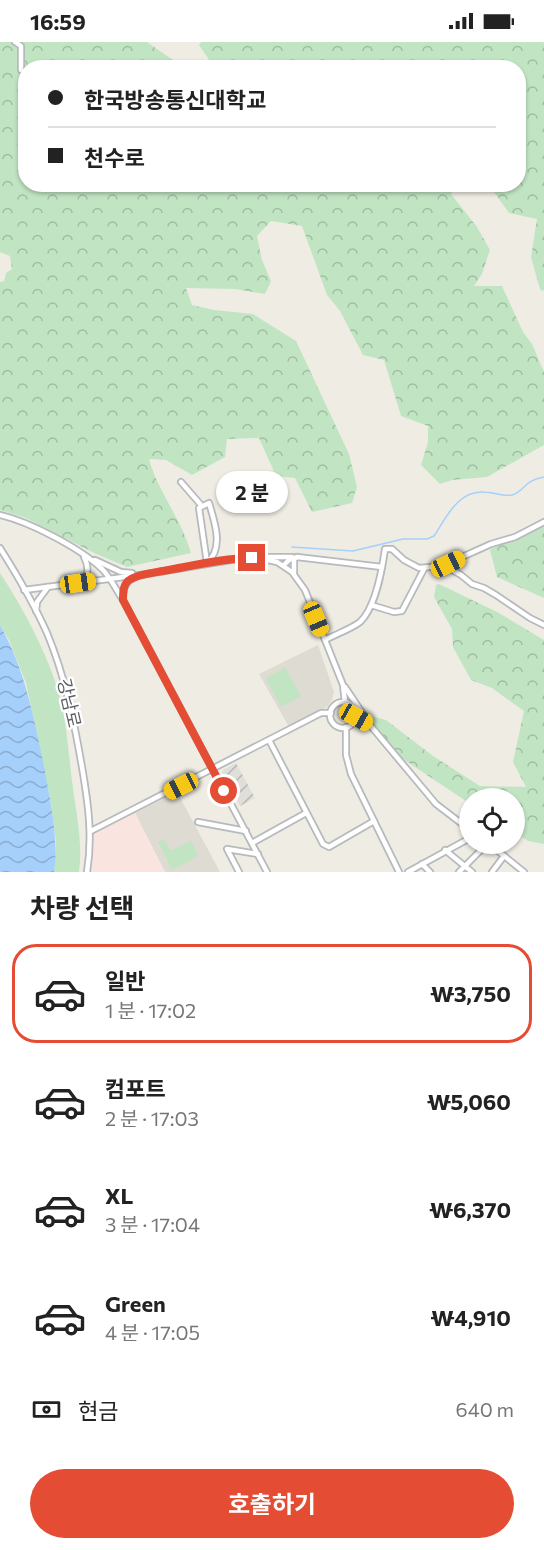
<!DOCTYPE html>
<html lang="ko">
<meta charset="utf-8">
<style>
body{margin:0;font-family:Commissioner,"Noto Sans KR",sans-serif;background:#f2f2f2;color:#222;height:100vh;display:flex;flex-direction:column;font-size:22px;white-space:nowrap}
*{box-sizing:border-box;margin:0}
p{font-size:20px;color:#767676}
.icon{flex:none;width:33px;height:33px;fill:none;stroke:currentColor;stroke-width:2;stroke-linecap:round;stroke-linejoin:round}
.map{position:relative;height:830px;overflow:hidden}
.drawer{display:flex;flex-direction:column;background:#fff;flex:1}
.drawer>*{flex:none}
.top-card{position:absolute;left:18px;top:18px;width:508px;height:132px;border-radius:24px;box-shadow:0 2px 4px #0004;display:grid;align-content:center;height:132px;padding:0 30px;background:#fff}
.controls{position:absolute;left:459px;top:746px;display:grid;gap:12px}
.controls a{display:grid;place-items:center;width:66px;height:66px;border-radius:50%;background:#fff;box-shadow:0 2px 4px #0004;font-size:30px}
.end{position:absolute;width:27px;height:27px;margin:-14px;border:8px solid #e44d33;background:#fff;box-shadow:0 0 0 3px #fff}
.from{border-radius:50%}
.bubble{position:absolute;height:42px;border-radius:21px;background:#fff;box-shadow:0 2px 4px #0004;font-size:20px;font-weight:700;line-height:42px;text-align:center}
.car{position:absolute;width:18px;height:36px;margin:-18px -9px;border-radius:8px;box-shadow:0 0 4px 2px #0007;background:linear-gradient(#f5c518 24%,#345 0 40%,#f5c518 0 76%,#345 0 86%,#f5c518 0)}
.top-card b{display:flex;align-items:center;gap:21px;height:57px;font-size:22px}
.top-card b+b{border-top:2px solid #e0e0e0}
.top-card i{width:15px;height:15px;background:#222}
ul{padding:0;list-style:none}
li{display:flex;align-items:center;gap:18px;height:99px;margin:0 12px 9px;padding:0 18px;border:3px solid transparent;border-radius:24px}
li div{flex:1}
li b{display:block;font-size:22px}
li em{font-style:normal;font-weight:700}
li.active{border-color:#e44d33}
li>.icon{width:54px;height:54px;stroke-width:1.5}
h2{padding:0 30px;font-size:27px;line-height:72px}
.pay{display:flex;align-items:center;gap:15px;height:66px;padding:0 30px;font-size:22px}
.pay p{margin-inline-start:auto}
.cta{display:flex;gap:12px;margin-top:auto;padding:12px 30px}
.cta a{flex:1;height:69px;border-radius:36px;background:#e44d33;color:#fff;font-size:24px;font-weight:700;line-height:69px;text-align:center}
.status{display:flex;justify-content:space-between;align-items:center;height:42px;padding:0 30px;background:#fff;direction:ltr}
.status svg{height:16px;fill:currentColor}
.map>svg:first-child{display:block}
</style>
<div class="status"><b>16:59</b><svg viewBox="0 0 49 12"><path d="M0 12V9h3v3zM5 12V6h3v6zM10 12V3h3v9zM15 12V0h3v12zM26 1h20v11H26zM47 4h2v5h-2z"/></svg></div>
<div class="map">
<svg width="544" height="830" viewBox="0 0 544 830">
<defs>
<pattern id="industrial-furrows" width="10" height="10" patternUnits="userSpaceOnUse" patternTransform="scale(1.5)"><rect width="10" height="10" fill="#dfded8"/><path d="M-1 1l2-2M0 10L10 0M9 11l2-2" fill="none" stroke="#b8b7b3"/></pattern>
<pattern id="forest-crowns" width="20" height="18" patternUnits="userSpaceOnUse" patternTransform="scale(1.5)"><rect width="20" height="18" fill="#c1e5c3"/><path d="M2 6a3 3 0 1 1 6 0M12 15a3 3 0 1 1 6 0" fill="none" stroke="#a0bda2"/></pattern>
<pattern id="water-waves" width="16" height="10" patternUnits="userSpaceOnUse" patternTransform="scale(1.5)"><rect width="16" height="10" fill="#a5d0fc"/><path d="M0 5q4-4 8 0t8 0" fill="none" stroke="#8aacd0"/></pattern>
</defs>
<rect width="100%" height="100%" fill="#eeece3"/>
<path fill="url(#industrial-furrows)" d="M236 721 255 756 240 764 222 731 223 728Z"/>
<g fill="#dedbd2">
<path d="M318 603 334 650 332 658 327 665 289 685 259 632Z"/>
<path d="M177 750 220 830H165L135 771Z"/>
</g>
<path fill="#fae4e0" d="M135 771 165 830H89L93 793Z"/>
<g fill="url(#forest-crowns)">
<path d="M0 0H147L183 25 26 26V142L457 143 451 152 477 185 490 208 482 232 474 244H502L523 290 532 302 544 330V403L487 435 452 438 440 442 421 423 428 400V384L401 374 384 318 363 313 340 269 327 253 302 184 271 179 257 194 262 218 271 239 265 252 235 247 186 246 192 263 214 268 253 272 296 299 349 412 357 445 352 461 312 470 295 436 276 434 259 396 227 397 225 415 192 433 166 418 149 417C158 450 181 476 191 511L127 525 94 511 26 476 0 468V240L4 239 6 231 12 227 10 214 0 210Z"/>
<path d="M201 0H544V248L542 249 540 247 531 215 537 177 509 171 489 143 519 142V26L214 25 199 3Z"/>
<path d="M544 481V556L497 535 490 508 531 484Z"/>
<path d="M439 542 499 571 544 598V802L528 799 515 790 514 756H470L469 761 397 713 364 672 386 678 433 714 480 744 526 745 513 720 524 669 492 646 471 638 453 605 452 587 434 555 436 543Z"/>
</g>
<g fill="#c1e5c3">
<path d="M0 531C25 569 51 618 62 663 67 688 69 714 72 739 76 770 83 799 79 830H54L56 799 51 762 36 687 26 641 9 598 0 583Z"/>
<path d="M285 625 301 654 281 665 266 636Z"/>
<path d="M164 797 170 809 191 799 198 814 172 828 158 800Z"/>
</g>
<path fill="url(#water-waves)" d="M0 583C25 627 34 676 44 724 50 759 59 795 54 830H0Z"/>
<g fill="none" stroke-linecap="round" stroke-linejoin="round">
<path stroke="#a5d0fc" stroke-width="1.5" d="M292 505 353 509 403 497H427L434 494C446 476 458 448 484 450 494 450 503 455 512 453 524 450 524 438 544 435"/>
<defs>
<g id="minor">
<path d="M15 0 21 4V28"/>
<path d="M181 440 201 463"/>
<path d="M209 461C215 481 224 506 207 521L199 466Z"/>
<path d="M0 473C30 480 80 506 102 527 111 536 116 548 123 558L267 830"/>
<path d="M0 506C17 533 34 562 47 591 65 634 74 679 82 725 88 760 93 794 87 830"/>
<path d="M267 515H292"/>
<path d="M95 518 121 530 132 531"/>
<path d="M284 523 289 518 297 515 382 525"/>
<path d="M445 524 461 533 472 542 484 546 496 553 530 576 544 583"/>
<path d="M294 531V517L297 515"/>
<path d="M81 539C90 534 88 523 84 515"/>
<path d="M24 548 147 532 243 516H259L277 520 292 530 305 548 343 643 345 661"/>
<path d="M123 556C123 546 126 538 136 535"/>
<path d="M371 563 394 570 402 569 424 527"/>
<path d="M36 569 37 560 48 545"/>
<path d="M325 598C336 592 351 587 360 580 376 565 382 528 385 507H392L404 518 419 526 442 524 491 502 515 495 544 480"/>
<path d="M345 645 369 681"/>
<circle cx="343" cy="673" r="13"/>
<path d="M356 675 370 683 436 762 470 788"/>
<path d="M346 685V713L351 732 399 830"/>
<path d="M269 698 323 802 329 805 374 779"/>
<path d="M198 780 246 789"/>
<path d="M91 789 321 671H331"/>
<path d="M252 801 306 771"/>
<path d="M488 801 524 830"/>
<path d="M445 808 472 830"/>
<path d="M422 822 430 830"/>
<path d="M239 830 227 807 258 812"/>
<path d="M408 830 470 796"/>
<path d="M459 830 488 801"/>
<path d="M492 830 504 814"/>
</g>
</defs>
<use href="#minor" stroke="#b6b9bd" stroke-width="8"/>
<use href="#minor" stroke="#fff" stroke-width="4.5"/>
</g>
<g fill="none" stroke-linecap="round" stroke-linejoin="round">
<path stroke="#e44d33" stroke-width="8" d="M224 749 123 558C123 550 123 541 131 537 139 532 153 531 163 529 192 524 223 516 252 516"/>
</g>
<g text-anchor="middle" stroke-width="4.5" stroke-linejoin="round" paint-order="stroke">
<g font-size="18" fill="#5c5f64" stroke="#fff">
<text transform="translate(69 661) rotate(77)" y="6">강남로</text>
</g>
</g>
</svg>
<div class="controls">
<a><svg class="icon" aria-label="locate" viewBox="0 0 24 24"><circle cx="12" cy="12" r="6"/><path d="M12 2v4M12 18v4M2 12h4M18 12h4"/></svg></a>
</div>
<i class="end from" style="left:224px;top:749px"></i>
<i class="end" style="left:252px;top:516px"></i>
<div class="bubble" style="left:216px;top:429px;width:72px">2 분</div>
<i class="car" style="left:448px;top:522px;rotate:65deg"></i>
<i class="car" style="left:78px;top:541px;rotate:82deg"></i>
<i class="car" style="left:316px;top:577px;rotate:157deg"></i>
<i class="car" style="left:356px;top:675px;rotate:119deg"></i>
<i class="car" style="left:181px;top:744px;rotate:243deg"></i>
<div class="top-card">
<b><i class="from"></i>한국방송통신대학교</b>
<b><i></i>천수로</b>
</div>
</div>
<section class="drawer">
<h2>차량 선택</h2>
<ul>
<li class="active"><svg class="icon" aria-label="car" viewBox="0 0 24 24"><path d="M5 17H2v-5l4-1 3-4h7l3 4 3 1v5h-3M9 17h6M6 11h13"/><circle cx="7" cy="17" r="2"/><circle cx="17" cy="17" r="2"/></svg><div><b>일반</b><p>1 분 · 17:02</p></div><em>₩3,750</em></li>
<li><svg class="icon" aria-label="car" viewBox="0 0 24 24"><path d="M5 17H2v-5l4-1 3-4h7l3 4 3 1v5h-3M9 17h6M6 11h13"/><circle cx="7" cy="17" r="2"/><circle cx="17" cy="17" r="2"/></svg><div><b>컴포트</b><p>2 분 · 17:03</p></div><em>₩5,060</em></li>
<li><svg class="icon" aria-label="car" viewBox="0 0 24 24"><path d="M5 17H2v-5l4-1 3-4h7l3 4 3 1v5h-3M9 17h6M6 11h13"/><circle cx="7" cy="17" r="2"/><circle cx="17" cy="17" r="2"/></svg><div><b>XL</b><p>3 분 · 17:04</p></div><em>₩6,370</em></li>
<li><svg class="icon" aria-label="car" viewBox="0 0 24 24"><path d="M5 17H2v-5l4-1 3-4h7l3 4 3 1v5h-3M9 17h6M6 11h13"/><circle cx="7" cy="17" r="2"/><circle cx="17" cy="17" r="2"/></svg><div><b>Green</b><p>4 분 · 17:05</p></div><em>₩4,910</em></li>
</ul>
<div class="pay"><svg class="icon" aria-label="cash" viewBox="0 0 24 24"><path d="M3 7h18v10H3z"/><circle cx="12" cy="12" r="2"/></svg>현금<p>640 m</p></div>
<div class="cta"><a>호출하기</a></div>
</section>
